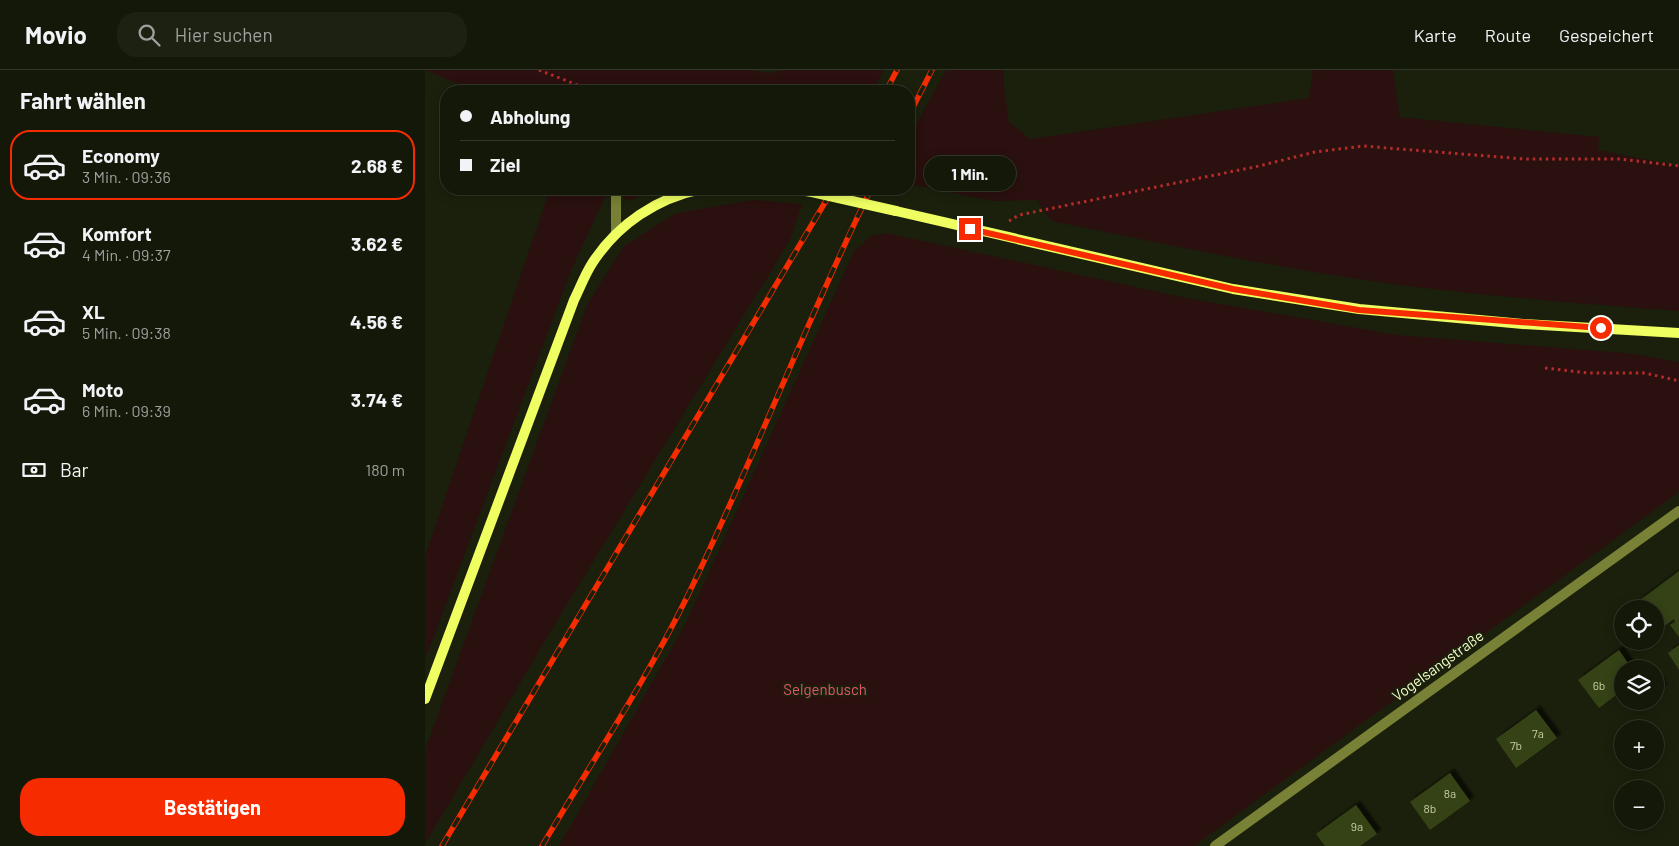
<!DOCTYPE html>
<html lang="de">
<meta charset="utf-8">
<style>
body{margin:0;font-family:Barlow,sans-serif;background:#1d2112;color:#f1f3f6;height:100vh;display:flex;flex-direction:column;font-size:19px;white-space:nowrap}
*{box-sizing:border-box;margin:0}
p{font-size:16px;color:#9da09c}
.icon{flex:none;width:28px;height:28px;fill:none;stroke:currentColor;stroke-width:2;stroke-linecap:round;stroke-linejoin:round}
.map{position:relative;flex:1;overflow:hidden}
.panel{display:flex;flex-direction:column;background:#141809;width:425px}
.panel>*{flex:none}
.top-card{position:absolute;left:15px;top:15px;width:475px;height:110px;border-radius:20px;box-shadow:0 2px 12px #0003,0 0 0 1px #33372a;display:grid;align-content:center;height:110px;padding:0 20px;background:#141809}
.fabs{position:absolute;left:1189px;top:530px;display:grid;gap:10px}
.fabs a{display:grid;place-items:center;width:50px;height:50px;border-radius:50%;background:#141809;box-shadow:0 2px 12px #0003,0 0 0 1px #33372a;font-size:25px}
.end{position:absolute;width:22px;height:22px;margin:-11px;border:6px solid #f62c00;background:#fff;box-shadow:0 0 0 2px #fff}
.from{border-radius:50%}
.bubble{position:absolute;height:35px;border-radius:18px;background:#141809;box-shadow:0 2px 12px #0003,0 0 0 1px #33372a;font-size:16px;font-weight:700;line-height:35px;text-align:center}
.top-card b{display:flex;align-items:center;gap:18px;height:48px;font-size:19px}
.top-card b+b{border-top:1px solid #33372a}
.top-card i{width:12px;height:12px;background:#f1f3f6}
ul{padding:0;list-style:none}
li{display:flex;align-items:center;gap:15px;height:70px;margin:0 10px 8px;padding:0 10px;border:2px solid transparent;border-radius:20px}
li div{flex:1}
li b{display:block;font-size:19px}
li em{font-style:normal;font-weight:700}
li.selected{border-color:#f62c00}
li>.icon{width:45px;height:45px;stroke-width:1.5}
h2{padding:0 20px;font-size:22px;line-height:60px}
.pay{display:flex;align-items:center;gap:12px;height:55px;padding:0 20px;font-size:19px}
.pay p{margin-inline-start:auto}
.action{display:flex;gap:10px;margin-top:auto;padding:10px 20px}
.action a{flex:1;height:58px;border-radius:20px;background:#f62c00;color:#fff;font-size:20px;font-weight:700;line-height:58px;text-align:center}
header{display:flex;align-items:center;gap:30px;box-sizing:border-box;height:70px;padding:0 25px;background:#141809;border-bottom:1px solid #33372a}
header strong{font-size:24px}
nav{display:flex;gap:28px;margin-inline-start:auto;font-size:18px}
.search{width:350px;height:45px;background:#1d2112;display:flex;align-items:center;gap:12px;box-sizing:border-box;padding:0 18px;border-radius:20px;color:#9da09c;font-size:19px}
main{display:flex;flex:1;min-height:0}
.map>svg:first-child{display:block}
</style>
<header>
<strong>Movio</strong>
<div class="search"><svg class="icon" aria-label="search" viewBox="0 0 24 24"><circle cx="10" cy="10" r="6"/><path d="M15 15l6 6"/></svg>Hier suchen</div>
<nav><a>Karte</a><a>Route</a><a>Gespeichert</a></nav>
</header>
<main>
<section class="panel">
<h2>Fahrt wählen</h2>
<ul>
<li class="selected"><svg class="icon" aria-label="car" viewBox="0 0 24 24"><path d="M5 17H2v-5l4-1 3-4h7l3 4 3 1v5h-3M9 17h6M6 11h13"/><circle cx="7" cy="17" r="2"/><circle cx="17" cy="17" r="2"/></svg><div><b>Economy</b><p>3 Min. · 09:36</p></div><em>2.68 €</em></li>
<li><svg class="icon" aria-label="car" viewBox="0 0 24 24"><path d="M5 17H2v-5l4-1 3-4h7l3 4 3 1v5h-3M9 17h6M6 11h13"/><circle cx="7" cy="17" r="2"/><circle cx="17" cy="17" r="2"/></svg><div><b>Komfort</b><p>4 Min. · 09:37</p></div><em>3.62 €</em></li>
<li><svg class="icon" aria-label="car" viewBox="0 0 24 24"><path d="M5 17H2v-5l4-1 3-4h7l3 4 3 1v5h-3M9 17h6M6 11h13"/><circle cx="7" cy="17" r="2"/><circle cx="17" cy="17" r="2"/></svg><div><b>XL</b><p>5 Min. · 09:38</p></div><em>4.56 €</em></li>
<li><svg class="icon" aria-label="car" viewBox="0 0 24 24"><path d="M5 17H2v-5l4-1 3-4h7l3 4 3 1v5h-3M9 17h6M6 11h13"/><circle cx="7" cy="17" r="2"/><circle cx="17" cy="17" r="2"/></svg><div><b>Moto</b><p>6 Min. · 09:39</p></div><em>3.74 €</em></li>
</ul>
<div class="pay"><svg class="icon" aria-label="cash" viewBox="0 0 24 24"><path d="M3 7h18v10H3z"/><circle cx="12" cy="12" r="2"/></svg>Bar<p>180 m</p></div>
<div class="action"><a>Bestätigen</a></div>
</section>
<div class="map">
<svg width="1254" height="776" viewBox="0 0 1254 776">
<defs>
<filter id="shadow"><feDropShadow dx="4.5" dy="-4.5" stdDeviation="1" flood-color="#0009"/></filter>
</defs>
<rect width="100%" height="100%" fill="#1b200c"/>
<g fill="#2a100f">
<path d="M0 0H322L343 3 362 0H459L448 21H49Z"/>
<path d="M521 0H579V16L584 52 605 69 884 28 888 0H968L975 47 1174 67 1173 80 1254 96V241C1149 233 1043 225 938 210 833 194 730 172 626 151L612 130 568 131 484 114V67Z"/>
<path d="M125 119H184L147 198 0 590V486Z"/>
<path d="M198 119H227L204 131 196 126Z"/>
<path d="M329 130 377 134 365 170 133 549 0 774V680L162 235 199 176 251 143Z"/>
<path d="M461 163 757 227 972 265 1211 284 1254 292V422L769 776H134L261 553 429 181 446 166Z"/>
</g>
<g fill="#364217" filter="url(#shadow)">
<path d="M1254 501V567L1245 555 1250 552 1249 549 1235 559 1230 553V539H1220L1214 531Z"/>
<path d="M1254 575V600L1243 583Z"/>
<path d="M1194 580 1207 599H1198V627L1194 623 1174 638 1153 610Z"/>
<path d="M1230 607 1238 618 1230 624Z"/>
<path d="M1200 631H1219L1207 640Z"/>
<path d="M1111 640 1132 668 1091 698 1071 669Z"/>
<path d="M1025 703 1045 731 1005 760 985 732Z"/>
<path d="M931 735 952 764 935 776H900L891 764Z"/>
</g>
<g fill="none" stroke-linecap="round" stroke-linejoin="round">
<g stroke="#b52c29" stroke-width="3" stroke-dasharray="2.5 4" stroke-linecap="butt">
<path d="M114 0 168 21"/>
<path d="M584 151 594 145 834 96 890 82 938 76 1099 89H1194L1254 96"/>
<path d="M1120 298 1163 303H1220L1254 311"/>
</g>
<path stroke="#788135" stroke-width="10" d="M191 119V163"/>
<path stroke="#788135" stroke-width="10" d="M790 776 1254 441"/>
<g stroke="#efff62" stroke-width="10">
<path d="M368 119 387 122"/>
<path d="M471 141 808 219 934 239 1098 254 1254 263"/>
<path d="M0 629 149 230C155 218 160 204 168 192 193 154 232 128 276 119"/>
</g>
<defs>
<g id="rail">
<path d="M461 21 472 0"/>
<path d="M484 45 507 0"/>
<path d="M17 776 408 119"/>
<path d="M117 776C166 693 221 611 263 525 328 391 381 252 446 119"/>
</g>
</defs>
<use href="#rail" stroke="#f62c00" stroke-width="5.5"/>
<use href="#rail" stroke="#1b200c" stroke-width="4" stroke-dasharray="11" stroke-linecap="butt"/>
<path stroke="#efff62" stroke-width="10" d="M387 122 471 141"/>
</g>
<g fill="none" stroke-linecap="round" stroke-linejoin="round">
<path stroke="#f62c00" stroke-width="6" d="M545 159 808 219 934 240 1176 258"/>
</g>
<g text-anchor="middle" stroke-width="4" stroke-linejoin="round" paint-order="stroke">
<g font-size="12" fill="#c5d09e">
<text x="1174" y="620">6b</text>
<text x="1113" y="668">7a</text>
<text x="1091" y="680">7b</text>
<text x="1025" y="728">8a</text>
<text x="1005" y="743">8b</text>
<text x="932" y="761">9a</text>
</g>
<g font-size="15" fill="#f5ffcb" stroke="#1b200c">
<text transform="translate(1013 596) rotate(-36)" y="5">Vogelsangstraße</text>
</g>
<g font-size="15" fill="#e3546c" stroke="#1b200c">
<text x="400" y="625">Selgenbusch</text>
</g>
</g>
</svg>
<div class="fabs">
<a><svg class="icon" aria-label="locate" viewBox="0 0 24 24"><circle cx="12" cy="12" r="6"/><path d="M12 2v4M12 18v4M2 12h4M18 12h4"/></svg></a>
<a><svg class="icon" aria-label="layers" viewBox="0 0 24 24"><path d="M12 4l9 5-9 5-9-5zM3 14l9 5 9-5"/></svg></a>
<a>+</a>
<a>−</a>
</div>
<i class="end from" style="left:1176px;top:258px"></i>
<i class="end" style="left:545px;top:159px"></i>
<div class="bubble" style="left:499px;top:86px;width:92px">1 Min.</div>
<div class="top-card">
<b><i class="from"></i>Abholung</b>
<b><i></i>Ziel</b>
</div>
</div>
</main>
